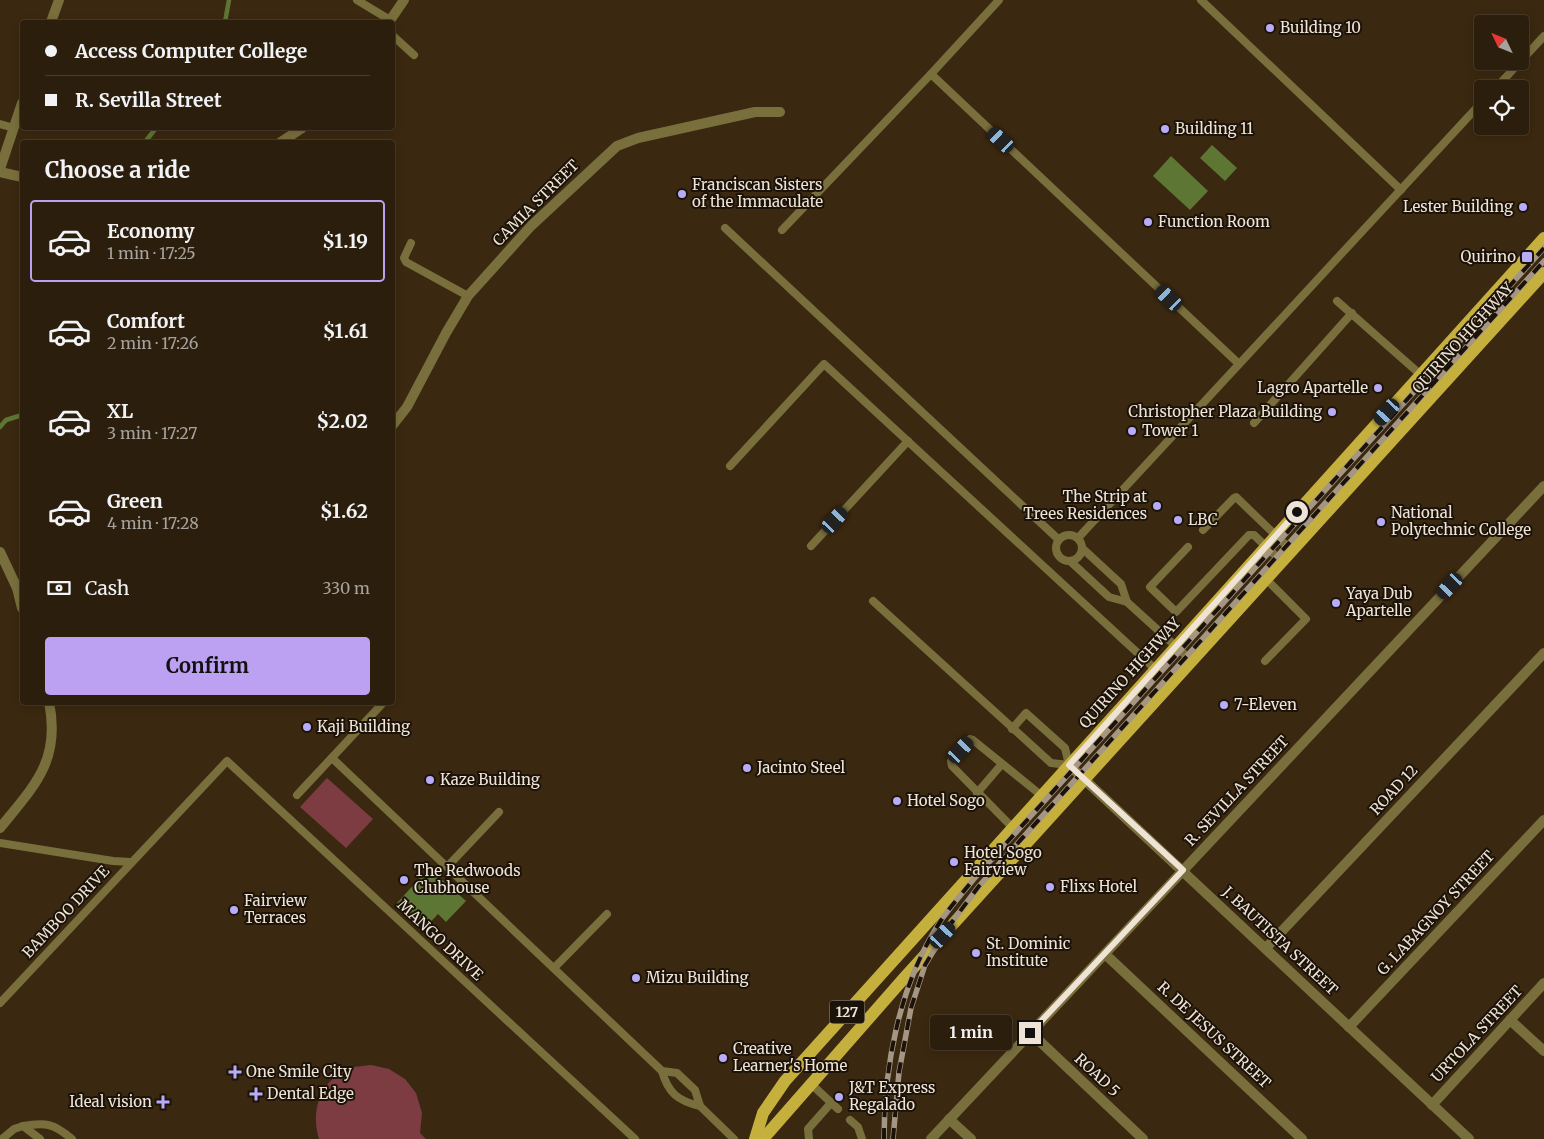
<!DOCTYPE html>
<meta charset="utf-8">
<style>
body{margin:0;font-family:Merriweather,serif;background:#382b1a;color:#f1f3f6;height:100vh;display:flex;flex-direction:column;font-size:19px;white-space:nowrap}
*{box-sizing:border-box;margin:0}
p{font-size:16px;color:#a6a29d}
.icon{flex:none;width:28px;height:28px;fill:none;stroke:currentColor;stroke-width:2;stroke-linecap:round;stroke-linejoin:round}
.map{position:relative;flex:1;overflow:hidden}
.panel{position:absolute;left:20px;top:140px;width:375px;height:565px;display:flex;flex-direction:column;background:#2c1e0c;border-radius:5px;box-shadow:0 2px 8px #0003,0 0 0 1px #483c2d}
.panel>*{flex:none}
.hud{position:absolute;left:20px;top:20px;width:375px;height:110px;border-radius:5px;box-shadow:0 2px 8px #0003,0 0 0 1px #483c2d;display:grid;align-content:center;height:110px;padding:0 25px;background:#2c1e0c}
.needle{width:32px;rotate:313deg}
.tools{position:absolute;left:1474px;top:15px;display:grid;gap:10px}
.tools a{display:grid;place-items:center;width:55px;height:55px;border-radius:5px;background:#2c1e0c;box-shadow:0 2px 8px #0003,0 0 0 1px #483c2d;font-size:25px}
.end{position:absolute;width:22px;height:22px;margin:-11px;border:6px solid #efe3d5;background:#111;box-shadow:0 0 0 2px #111}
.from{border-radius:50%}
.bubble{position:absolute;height:35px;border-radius:5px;background:#2c1e0c;box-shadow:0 2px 8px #0003,0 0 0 1px #483c2d;font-size:16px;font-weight:700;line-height:35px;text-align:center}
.car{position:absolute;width:15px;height:30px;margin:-15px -8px;border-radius:6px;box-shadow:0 0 4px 1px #0007;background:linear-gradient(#222 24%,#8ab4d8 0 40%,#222 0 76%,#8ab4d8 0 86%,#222 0)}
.hud b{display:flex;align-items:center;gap:18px;height:48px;font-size:19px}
.hud b+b{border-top:1px solid #483c2d}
.hud i{width:12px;height:12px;background:#f1f3f6}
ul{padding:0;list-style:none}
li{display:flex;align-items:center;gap:15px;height:82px;margin:0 10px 8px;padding:0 15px;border:2px solid transparent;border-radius:5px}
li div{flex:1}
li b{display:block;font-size:19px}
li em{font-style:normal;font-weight:700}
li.active{border-color:#bca0f2}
li>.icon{width:45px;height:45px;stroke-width:1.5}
h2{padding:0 25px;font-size:22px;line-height:60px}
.pay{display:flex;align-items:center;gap:12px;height:55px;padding:0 25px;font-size:19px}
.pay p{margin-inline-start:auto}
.button{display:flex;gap:10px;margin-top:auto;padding:10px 25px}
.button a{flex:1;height:58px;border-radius:5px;background:#bca0f2;color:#111;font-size:20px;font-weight:700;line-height:58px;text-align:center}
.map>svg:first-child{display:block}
</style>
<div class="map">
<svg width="1544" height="1139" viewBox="0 0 1544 1139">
<rect width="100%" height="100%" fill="#3b2810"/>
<g fill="#7c3c42">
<path d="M327 778 373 819 346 848 300 807Z"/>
<path d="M371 1065 389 1069 405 1079 416 1093 422 1113 420 1133 426 1139H319C310 1109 321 1079 351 1068 357 1066 365 1066 371 1065Z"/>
</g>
<g fill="#5e7634">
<path d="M1212 145 1237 168 1225 181 1200 158Z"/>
<path d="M1171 156 1208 191 1190 210 1153 176Z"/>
<path d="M429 868 466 901 446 922 438 914 424 929 397 903Z"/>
</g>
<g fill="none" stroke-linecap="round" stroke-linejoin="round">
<g stroke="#5e7634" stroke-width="4.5">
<path d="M225 22 229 0"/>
<path d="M145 142 156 128"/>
<path d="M0 427 6 420 22 415"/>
</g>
<g stroke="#796f3d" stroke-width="8">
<path d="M357 0 390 20"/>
<path d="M1201 0 1401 190"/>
<path d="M392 35 414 55"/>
<path d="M931 74 1239 364"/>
<path d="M1495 89 1544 36"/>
<path d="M0 124 14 128"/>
<path d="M725 228 1058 539"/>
<path d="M782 230 931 74 999 0"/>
<path d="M411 243 404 258 406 262 468 296"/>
<path d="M1337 301 1421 375"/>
<path d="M1254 423 1352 313"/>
<path d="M730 466 824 364 1155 669"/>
<path d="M1203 530 1234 498 1236 497 1292 551"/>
<circle cx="1069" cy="548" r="13"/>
<path d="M1078 538 1482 102"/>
<path d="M811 546 908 441"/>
<path d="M1188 547 1150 587 1176 612 1249 535H1254L1282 562"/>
<path d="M1082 548 1121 584 1127 602"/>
<path d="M1070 561 1109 597 1127 602 1192 661"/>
<path d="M873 601 1051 763 1069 765 1065 748 1026 713 1012 729"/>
<path d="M1265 661 1306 619 1266 579"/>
<path d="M332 758 662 1071C668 1093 678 1101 700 1106"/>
<path d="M977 793 1002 764"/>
<path d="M297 795 382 704"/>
<path d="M1013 828 952 766 951 761 970 739 973 740 1042 796"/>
<path d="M0 843 113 861 131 862"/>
<path d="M447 867 499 812"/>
<path d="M554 968 607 914"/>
<path d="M0 1003 227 761 635 1139"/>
<path d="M662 1071 677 1073 695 1090 700 1106 734 1139"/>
<path d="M810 1083 838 1109"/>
<path d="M850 1120 858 1127 862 1139"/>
<path d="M23 1126C47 1122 54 1124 72 1139"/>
<path d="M2 1139 14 1129 23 1126 40 1139"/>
<path d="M809 1139 808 1129 831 1103"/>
</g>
<g stroke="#796f3d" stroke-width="10">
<path d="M389 22 404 0"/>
<path d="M281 142 302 128"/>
<path d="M0 172 22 177"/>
<path d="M392 426 407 407 446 333 468 296 531 226 617 146 638 138 755 112H780"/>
<path d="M1069 765 1469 1139"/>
<path d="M1266 948 1544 653"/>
<path d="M1105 954 1302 1139"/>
<path d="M1510 1020 1544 1051"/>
<path d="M1349 1027 1544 820"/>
<path d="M1031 1033 1143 1139"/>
<path d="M1432 1105 1544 983"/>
<path d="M949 1119 971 1139"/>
<path d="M931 1139 1544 486"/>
</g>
<g stroke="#796f3d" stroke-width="10">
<path d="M51 22 59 0"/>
<path d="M0 169 22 103"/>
<path d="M0 552 17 588 22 608"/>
<path d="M0 828C34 786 61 761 49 702"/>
</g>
<g stroke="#c5b03d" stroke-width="12">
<path d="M755 1139 763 1113 785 1081 1544 238"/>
<path d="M763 1139 905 977 1544 273"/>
</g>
<defs>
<g id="rail">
<path d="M884 1139C884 1067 899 987 938 925 948 909 961 895 973 880L1544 248"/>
<path d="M893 1139 899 1072 911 1008 925 965 946 930 979 886 1544 261"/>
</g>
</defs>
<use href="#rail" stroke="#a59684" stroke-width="5.5"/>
<use href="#rail" stroke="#1b1309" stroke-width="4" stroke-dasharray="11" stroke-linecap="butt"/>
</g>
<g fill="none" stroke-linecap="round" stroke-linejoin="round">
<path stroke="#efe3d5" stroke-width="6" d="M1030 1033 1183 870 1069 765 1297 512"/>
</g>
<g fill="#b8abf7" stroke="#1b1309" stroke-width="2">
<circle cx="1270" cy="28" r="5"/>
<circle cx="1165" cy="129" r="5"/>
<circle cx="682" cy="194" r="5"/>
<circle cx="1523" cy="207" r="5"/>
<circle cx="1148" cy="222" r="5"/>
<rect x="1521" y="251" width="12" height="12" rx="2.5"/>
<circle cx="1378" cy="388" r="5"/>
<circle cx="1332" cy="412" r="5"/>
<circle cx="1132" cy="431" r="5"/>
<circle cx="1157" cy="506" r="5"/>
<circle cx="1178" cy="520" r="5"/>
<circle cx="1381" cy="522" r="5"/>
<circle cx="1336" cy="603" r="5"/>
<circle cx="1224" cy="705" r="5"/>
<circle cx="307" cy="727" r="5"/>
<circle cx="747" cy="768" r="5"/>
<circle cx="430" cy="780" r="5"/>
<circle cx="897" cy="801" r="5"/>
<circle cx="954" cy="862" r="5"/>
<circle cx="404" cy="880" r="5"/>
<circle cx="1050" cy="887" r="5"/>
<circle cx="234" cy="910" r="5"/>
<circle cx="976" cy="953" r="5"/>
<circle cx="636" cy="978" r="5"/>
<circle cx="723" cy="1058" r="5"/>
<path d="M232.5 1064.5h5v5h5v5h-5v5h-5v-5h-5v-5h5z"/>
<path d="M253.5 1086.5h5v5h5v5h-5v5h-5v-5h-5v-5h5z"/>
<circle cx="839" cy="1097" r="5"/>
<path d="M160.5 1094.5h5v5h5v5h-5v5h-5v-5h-5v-5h5z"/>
</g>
<g text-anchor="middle" stroke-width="4" stroke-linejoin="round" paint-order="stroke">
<rect fill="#1b1309" stroke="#afa598" stroke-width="1" x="829.5" y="1000.5" width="35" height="23" rx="4"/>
<g font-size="14" font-weight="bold" fill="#efe3d5">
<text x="847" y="1017">127</text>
</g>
<g font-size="15" fill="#efe3d5" stroke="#1b1309" text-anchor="start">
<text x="1280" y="33">Building 10</text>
<text x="1175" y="134">Building 11</text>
<text x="692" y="190">Franciscan Sisters<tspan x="692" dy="17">of the Immaculate</tspan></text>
<text x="1513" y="212" text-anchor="end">Lester Building</text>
<text x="1158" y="227">Function Room</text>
<text x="1516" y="262" text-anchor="end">Quirino</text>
<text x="1368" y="393" text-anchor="end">Lagro Apartelle</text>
<text x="1322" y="417" text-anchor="end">Christopher Plaza Building</text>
<text x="1142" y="436">Tower 1</text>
<text x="1147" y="502" text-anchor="end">The Strip at<tspan x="1147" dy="17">Trees Residences</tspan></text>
<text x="1391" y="518">National<tspan x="1391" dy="17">Polytechnic College</tspan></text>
<text x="1188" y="525">LBC</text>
<text x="1346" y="599">Yaya Dub<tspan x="1346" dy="17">Apartelle</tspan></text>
<text x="1234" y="710">7-Eleven</text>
<text x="317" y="732">Kaji Building</text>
<text x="757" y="773">Jacinto Steel</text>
<text x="440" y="785">Kaze Building</text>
<text x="907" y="806">Hotel Sogo</text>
<text x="964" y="858">Hotel Sogo<tspan x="964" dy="17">Fairview</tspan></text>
<text x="414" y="876">The Redwoods<tspan x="414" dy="17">Clubhouse</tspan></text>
<text x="1060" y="892">Flixs Hotel</text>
<text x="244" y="906">Fairview<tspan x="244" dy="17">Terraces</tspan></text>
<text x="986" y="949">St. Dominic<tspan x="986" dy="17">Institute</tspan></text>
<text x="646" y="983">Mizu Building</text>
<text x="733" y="1054">Creative<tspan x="733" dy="17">Learner's Home</tspan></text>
<text x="246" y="1077">One Smile City</text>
<text x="849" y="1093">J&amp;T Express<tspan x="849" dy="17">Regalado</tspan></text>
<text x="267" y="1099">Dental Edge</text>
<text x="152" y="1107" text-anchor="end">Ideal vision</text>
</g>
<g font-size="15" fill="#efe3d5" stroke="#1b1309">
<text transform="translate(536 203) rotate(-45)" y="5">CAMIA STREET</text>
<text transform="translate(1463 338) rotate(-48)" y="5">QUIRINO HIGHWAY</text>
<text transform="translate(1130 673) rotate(-48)" y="5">QUIRINO HIGHWAY</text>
<text transform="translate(1394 790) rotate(-47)" y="5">ROAD 12</text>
<text transform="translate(1237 791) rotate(-47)" y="5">R. SEVILLA STREET</text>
<text transform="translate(66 912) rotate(-47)" y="5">BAMBOO DRIVE</text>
<text transform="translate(1436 913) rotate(-47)" y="5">G. LABAGNOY STREET</text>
<text transform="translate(440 940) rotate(43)" y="5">MANGO DRIVE</text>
<text transform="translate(1280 941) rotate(43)" y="5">J. BAUTISTA STREET</text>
<text transform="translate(1477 1034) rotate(-47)" y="5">URTOLA STREET</text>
<text transform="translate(1214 1035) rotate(43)" y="5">R. DE JESUS STREET</text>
<text transform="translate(1097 1075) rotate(43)" y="5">ROAD 5</text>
</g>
</g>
</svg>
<div class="tools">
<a><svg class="needle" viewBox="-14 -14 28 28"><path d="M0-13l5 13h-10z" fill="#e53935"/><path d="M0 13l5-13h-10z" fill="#a6a29d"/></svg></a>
<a><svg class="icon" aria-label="locate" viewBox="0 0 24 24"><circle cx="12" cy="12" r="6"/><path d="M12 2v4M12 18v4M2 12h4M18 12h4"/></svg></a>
</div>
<i class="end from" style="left:1297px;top:512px"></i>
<i class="end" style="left:1030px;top:1033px"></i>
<div class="bubble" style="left:930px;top:1015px;width:82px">1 min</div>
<i class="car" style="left:1001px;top:140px;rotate:313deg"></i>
<i class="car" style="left:1169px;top:298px;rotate:313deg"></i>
<i class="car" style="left:1387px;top:412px;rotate:222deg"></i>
<i class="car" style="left:835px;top:520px;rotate:43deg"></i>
<i class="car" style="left:1450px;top:586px;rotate:223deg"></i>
<i class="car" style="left:961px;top:750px;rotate:43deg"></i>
<i class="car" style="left:943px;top:935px;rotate:42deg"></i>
<div class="hud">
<b><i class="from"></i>Access Computer College</b>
<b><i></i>R. Sevilla Street</b>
</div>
<section class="panel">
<h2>Choose a ride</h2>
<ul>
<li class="active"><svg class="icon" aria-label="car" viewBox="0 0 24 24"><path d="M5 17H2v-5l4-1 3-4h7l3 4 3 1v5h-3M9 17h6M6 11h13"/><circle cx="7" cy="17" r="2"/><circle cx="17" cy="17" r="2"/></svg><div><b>Economy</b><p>1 min · 17:25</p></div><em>$1.19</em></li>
<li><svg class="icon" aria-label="car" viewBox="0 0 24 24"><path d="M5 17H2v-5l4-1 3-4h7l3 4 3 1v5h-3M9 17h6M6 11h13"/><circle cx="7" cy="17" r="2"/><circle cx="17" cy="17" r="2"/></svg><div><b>Comfort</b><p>2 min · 17:26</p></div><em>$1.61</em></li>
<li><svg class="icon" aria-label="car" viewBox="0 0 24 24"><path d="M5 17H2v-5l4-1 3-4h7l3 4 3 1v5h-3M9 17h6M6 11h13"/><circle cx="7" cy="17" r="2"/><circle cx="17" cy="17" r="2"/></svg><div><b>XL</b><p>3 min · 17:27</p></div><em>$2.02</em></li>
<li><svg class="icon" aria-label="car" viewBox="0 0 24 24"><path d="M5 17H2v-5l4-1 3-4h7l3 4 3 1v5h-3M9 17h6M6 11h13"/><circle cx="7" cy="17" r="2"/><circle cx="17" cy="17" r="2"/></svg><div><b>Green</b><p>4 min · 17:28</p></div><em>$1.62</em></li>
</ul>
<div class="pay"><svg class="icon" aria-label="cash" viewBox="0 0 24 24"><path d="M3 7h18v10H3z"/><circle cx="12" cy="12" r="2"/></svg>Cash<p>330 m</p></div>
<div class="button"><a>Confirm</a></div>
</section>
</div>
